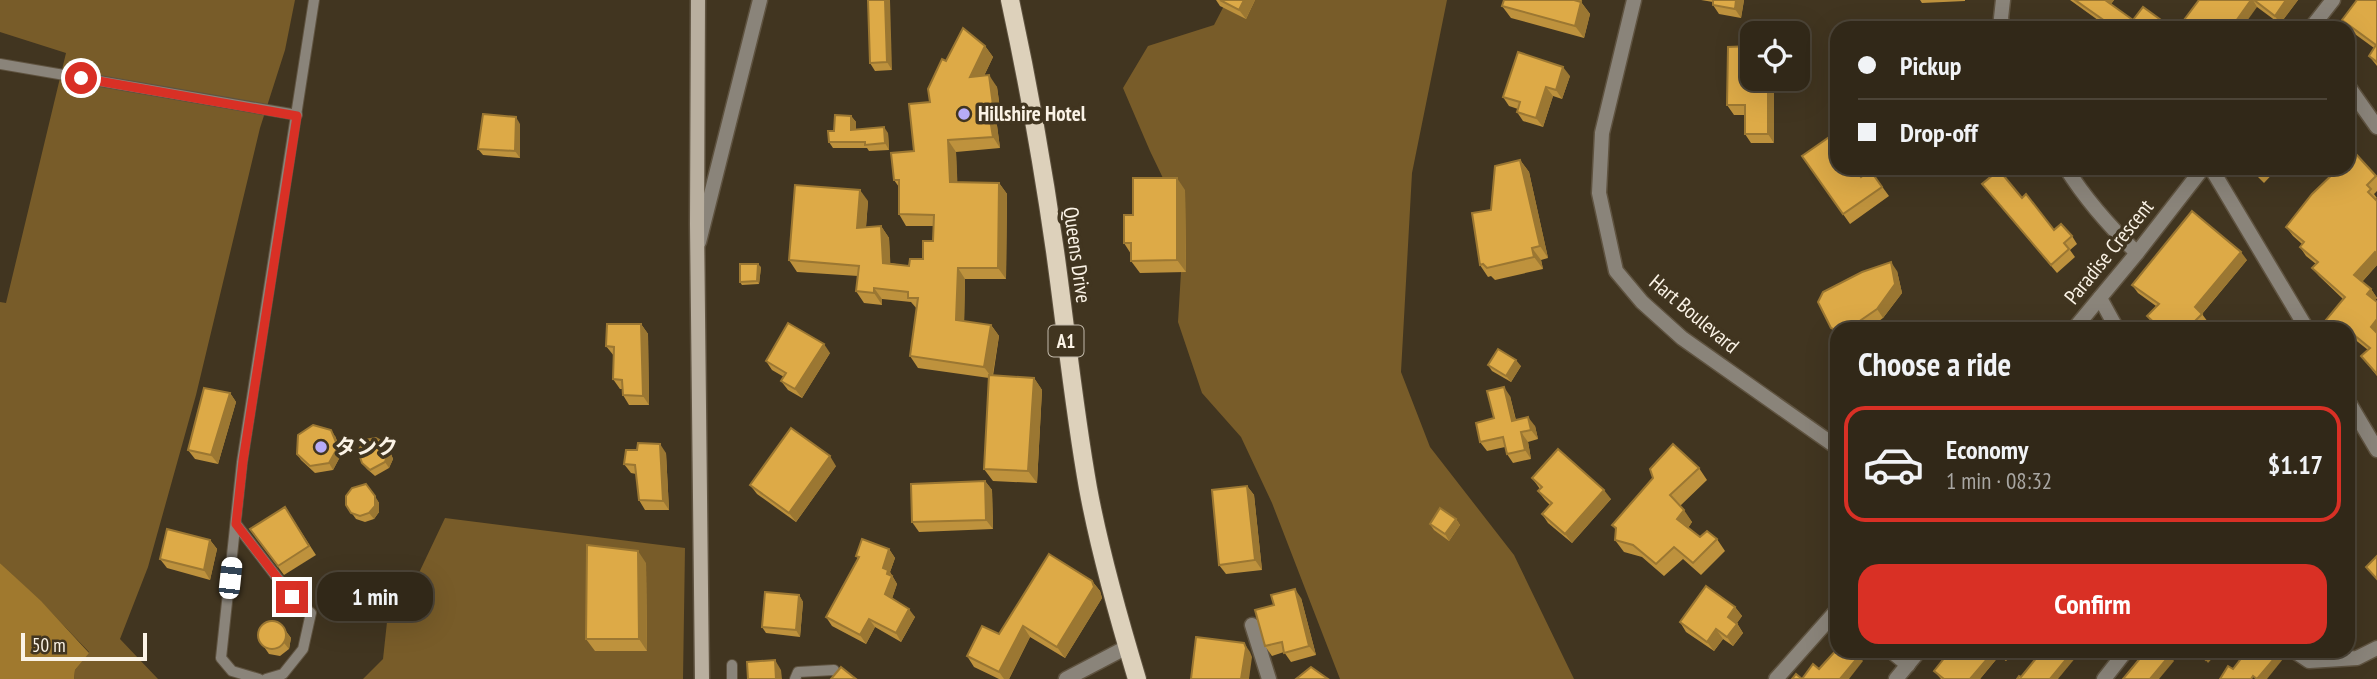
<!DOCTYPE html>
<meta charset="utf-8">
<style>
body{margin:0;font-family:"PT Sans Narrow","Noto Sans JP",sans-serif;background:#3d3425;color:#f1f3f6;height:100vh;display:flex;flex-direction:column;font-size:26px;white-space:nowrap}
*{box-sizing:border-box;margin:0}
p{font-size:23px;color:#a8a6a2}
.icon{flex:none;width:38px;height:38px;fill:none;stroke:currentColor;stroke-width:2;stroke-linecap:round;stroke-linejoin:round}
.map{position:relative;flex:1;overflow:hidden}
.drawer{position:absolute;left:1830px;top:322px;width:525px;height:336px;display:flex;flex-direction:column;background:#312818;border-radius:21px;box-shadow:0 7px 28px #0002,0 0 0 2px #4c4437}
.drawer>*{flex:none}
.hud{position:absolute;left:1830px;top:21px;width:525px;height:154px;border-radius:21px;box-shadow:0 7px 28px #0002,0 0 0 2px #4c4437;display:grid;align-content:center;height:154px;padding:0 28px;background:#312818}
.tools{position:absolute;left:1740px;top:21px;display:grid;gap:14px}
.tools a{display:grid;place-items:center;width:70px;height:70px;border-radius:14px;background:#312818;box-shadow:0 7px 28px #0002,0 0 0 2px #4c4437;font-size:35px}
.scale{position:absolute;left:21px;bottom:18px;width:126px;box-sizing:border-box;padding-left:7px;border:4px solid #fbf3e6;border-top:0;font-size:19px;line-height:24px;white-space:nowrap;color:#fbf3e6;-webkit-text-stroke:5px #413520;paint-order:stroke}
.end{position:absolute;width:32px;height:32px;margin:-16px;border:9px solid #d93025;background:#fff;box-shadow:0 0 0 4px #fff}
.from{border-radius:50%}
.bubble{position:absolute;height:49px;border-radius:21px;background:#312818;box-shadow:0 7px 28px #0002,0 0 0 2px #4c4437;font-size:23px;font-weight:700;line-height:49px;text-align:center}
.car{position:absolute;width:21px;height:42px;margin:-21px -10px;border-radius:9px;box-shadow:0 0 5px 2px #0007;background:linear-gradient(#fff 24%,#345 0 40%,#fff 0 76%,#345 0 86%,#fff 0)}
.hud b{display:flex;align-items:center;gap:24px;height:66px;font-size:26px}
.hud b+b{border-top:2px solid #4c4437}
.hud i{width:18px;height:18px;background:#f1f3f6}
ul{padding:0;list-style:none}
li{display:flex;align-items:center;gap:21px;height:116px;margin:0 14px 10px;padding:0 14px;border:4px solid transparent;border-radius:21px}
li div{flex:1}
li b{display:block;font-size:26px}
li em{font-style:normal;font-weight:700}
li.selected{border-color:#d93025}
li>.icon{width:63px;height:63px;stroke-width:1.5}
h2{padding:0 28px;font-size:32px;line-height:84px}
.button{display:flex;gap:14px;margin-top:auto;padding:14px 28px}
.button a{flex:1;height:80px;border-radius:21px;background:#d93025;color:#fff;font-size:28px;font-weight:700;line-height:80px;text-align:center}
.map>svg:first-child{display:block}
</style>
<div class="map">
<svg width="2377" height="679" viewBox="0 0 2377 679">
<rect width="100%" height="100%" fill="#413520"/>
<g fill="#785c29">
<path d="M0 0H295L285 50 260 128 196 395 148 567 120 639 158 679H74L75 670 89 652 46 607 0 563V302L6 303 66 53 0 32Z"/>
<path d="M1227 0H1447L1412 173 1401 372 1430 447 1514 555 1574 679H1340L1272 503 1241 437 1202 393 1178 322 1184 222 1150 151 1123 88 1148 46 1214 25Z"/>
<path d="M445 518 685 548 683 679H363L383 659 387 622 384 598 417 577Z"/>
</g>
<path fill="#a0792e" d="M0 563 41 601 89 653 75 670 74 679H0Z"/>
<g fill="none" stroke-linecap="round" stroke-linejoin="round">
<defs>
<g id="service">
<path d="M0 64 297 115"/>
<path d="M236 524 292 597 311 613 303 649 283 674 266 679"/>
<path d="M732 665V679"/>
<path d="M259 679 232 671 221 658 242 462 314 0"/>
<path d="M795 679 798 672 834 670"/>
</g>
<g id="minor">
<path d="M1634 0 1602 133 1599 193 1616 271 1642 302 1682 338 1838 448"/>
<path d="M2003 0 2001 18 2003 28"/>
<path d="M2348 86 2377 127"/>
<path d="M2066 168C2086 200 2110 227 2137 253"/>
<path d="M2211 168 2307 329"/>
<path d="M699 242 760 0"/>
<path d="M2100 298 2117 329"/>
<path d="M2348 401 2377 450"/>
<path d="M1252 625 1269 679"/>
<path d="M1891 651 1908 665"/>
<path d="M2294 651 2309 661 2357 658 2377 648"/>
<path d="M1066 679 1127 647"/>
<path d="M1896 679 1919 651"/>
<path d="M2104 679 2126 651"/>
</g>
<g id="tertiary">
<path d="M2311 28 2333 0"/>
<path d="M2074 329 2137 253 2203 168"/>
<path d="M1776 679 1838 609"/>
</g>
<path id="secondary" d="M698 0 697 224 702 679"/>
<path id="primary" d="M1010 0C1028 83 1043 167 1055 251 1066 330 1074 410 1088 488 1100 553 1118 616 1137 679"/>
</defs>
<use href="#service" stroke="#5f5340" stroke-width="12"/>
<use href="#minor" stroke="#5f5340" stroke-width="17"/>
<use href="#tertiary" stroke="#5f5340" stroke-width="17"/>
<use href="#secondary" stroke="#5f5340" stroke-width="17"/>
<use href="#primary" stroke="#5f5340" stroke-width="20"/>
<use href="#service" stroke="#8a847a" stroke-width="10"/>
<use href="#minor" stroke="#8a847a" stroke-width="14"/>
<use href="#tertiary" stroke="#8a847a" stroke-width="14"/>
<use href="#secondary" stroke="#b9af9f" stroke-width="14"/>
<use href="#primary" stroke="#ddd1bb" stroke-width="18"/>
</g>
<g fill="#be923d">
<path d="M868 0 892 70 875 71 870 63Z"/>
<path d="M1216 0H1255L1246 19 1220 6Z"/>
<path d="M1582 0 1581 2 1590 14 1584 38 1511 18 1502 6Z"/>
<path d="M1701 0H1744L1741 18 1719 14 1713 5V2Z"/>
<path d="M1920 0H1965V1L1922 3Z"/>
<path d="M2070 0H2114L2111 4 2133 20 2172 28H2109Z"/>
<path d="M2199 0H2298L2280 24 2257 7Z"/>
<path d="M2377 0V66L2369 56 2374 48 2348 29 2342 20Z"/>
<path d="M985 46 993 57 984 76 997 87 1001 116 996 118 1000 148 956 152 957 183H999L1007 194 1006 279H965L964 321 991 325 999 336 993 376 1034 378 1042 390 1037 483 993 481 984 469 989 378 918 368 910 356 917 309 911 302 882 299V305L864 303 856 291 858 276 797 272 789 260 868 201 866 227 881 226 889 238 890 263 909 266 923 259 933 241 934 226H906L899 214V187L894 180 914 151 930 102Z"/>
<path d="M1728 47 1774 143H1751L1745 134V115H1734L1727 105Z"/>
<path d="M1570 76 1562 99 1553 96 1543 127 1523 121 1517 112 1518 109 1509 106 1503 97Z"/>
<path d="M851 116 856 122V129L888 133 889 150 869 151 867 148H833L829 142 834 131Z"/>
<path d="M520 124V158L483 155 478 149Z"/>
<path d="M2355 153 2377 177V191L2374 194 2377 198 2376 199 2377 201V265L2362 282 2371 289 2377 298 2375 300 2377 302V376L2361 356 2368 350 2348 334V329H2331L2325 321 2343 299 2319 276 2312 268 2316 264 2306 256 2300 247 2302 244 2293 236 2286 227Z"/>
<path d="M1802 156 1861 177 1870 170 1889 196 1850 224Z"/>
<path d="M1520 160 1529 172 1548 258 1541 260 1543 269 1495 280 1491 276 1488 277 1480 265 1491 210Z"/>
<path d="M2127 168H2144L2139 176Z"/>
<path d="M2249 168H2278L2264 183Z"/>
<path d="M1982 184 2022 198 2054 230 2072 236 2077 244 2070 250 2075 257 2057 273Z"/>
<path d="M1185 190 1186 272 1140 273 1131 261V254L1124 243 1133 215Z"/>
<path d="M2247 260 2202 314 2208 322 2201 329H2157L2147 316 2156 306 2138 293 2132 285Z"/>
<path d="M761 267 759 284 742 285 740 282Z"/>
<path d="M1897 271 1902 293 1883 318 1868 329H1838V337L1831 328Z"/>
<path d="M641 324 648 334 649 405H629L623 395 622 389H620L613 379 614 356 606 346Z"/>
<path d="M830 353 802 398 788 390 781 381 784 377 772 370 766 361Z"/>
<path d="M1488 365 1521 366 1511 382 1492 371Z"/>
<path d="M230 393 236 402 218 464 195 459 188 450Z"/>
<path d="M1510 396 1516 420 1535 426 1538 439 1528 442 1531 459 1513 463 1507 454 1505 447 1487 451 1480 442 1494 418Z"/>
<path d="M335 436 342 453 333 470 315 473 301 460 297 454Z"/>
<path d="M385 443 389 449 393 459 389 468 375 476 367 469 362 463Z"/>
<path d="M637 450 666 453 669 510H645L639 500 636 474 631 473 624 464Z"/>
<path d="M836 466 796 522 757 494 750 485Z"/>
<path d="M1699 468 1707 480 1680 506 1692 522 1688 528 1700 537 1717 539 1725 551 1701 575 1683 559 1664 576 1642 557 1624 552 1615 540 1616 530 1612 525Z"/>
<path d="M1532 478 1611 499 1572 543 1548 523 1542 514 1550 505 1545 500 1538 491 1540 489Z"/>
<path d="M985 481 992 490 993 529 919 532 912 522Z"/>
<path d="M366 484 379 503V512L374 519 365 522 356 519 351 512Z"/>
<path d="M1247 486 1254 495 1262 570 1226 574 1219 565Z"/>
<path d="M285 507 316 555 284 575 250 529Z"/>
<path d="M1456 519 1460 525 1449 541 1434 530 1430 524Z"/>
<path d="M210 540 217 549 210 580 167 568 160 559Z"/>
<path d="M889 549 895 558 890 572 897 584 892 598 915 617 901 642 875 627 866 644 832 626 826 617 858 558 856 556Z"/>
<path d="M646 563 647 651H595L586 639Z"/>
<path d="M1092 581 1100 591 1102 598 1065 658 1030 637 1009 679H999L974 667 967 656 999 634Z"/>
<path d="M799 595 803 602 800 637 766 633 762 627Z"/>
<path d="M1301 598 1316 655 1291 662 1284 652 1272 656 1265 646Z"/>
<path d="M1735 607 1742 616 1737 623 1743 633 1733 646 1723 639 1714 651 1686 632 1680 622Z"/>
<path d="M280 623 291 638 289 649 280 656 269 654 258 638Z"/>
<path d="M1950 651H2014L2006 661 1999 656 1980 679H1941L1934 671Z"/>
</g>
<g fill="#9b7732">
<path d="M885 0H890L892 70 887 62Z"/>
<path d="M1244 0H1255L1246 19 1239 10Z"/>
<path d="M1736 0H1744L1741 18 1735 9Z"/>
<path d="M2104 0H2114L2109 7Z"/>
<path d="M2251 0H2253L2257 7 2242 28H2231Z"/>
<path d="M2286 0H2298L2280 24 2275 16Z"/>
<path d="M1581 2 1590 14 1584 38 1575 26Z"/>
<path d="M985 46 993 57 978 88 970 77Z"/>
<path d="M1563 67 1570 76 1562 99 1556 90Z"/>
<path d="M989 75 997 87 1001 116 993 105Z"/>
<path d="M1768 79H1774V143L1768 134Z"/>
<path d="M1546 87 1553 96 1543 127 1536 118Z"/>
<path d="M988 107 996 118 1000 148 993 137Z"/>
<path d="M851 116 856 122V136L851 130Z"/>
<path d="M516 117 520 124V158L515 151Z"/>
<path d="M884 127 888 133 889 150 885 143Z"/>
<path d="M948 140 956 152 958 194 950 182Z"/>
<path d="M1520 160 1529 172 1548 258 1540 246Z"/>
<path d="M2133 168H2144L2139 176Z"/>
<path d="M1177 178 1185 190 1186 272 1177 260Z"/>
<path d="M999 183 1007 194 1006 279 998 268Z"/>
<path d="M860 190 868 201 865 239 857 228Z"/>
<path d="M881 226 889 238 891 274 883 263Z"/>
<path d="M1532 248 1541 260 1543 269 1534 257Z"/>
<path d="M2241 252 2247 260 2201 315 2195 307Z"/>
<path d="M2375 252 2377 255V265L2360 284 2354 275Z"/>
<path d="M1891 262 1897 271 1902 293 1883 318 1877 309Z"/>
<path d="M758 264 761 267 759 284 757 281Z"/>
<path d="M958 268 965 279 964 331 956 320Z"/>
<path d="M874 288 882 299V305L874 293Z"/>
<path d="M2371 289 2377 298 2373 303 2367 294Z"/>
<path d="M2377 319V335L2371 327Z"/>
<path d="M641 324 648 334 649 405 643 396Z"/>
<path d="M2341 324 2344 329H2336Z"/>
<path d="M991 325 999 336 992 378 984 367Z"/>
<path d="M824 344 830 353 802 398 795 389Z"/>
<path d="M1516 360 1521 366 1511 382 1506 376Z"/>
<path d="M1034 378 1042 390 1037 483 1028 471Z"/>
<path d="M1504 387 1510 396 1518 430 1512 421Z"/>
<path d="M230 393 236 402 218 464 211 455Z"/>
<path d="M1528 417 1535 426 1538 439 1531 430Z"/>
<path d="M331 430 335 436 342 453 333 470 329 463Z"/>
<path d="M1521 432 1528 442 1531 459 1525 450Z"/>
<path d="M385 443 389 449 393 459 389 468 385 462Z"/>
<path d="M660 444 666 453 669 510 663 501Z"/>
<path d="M830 456 836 466 796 522 789 513Z"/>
<path d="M985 481 992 490 993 529 986 520Z"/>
<path d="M1247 486 1254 495 1262 570 1255 560Z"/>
<path d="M1604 490 1611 499 1572 543 1565 534Z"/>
<path d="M375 496 379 503V512L374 519 369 513Z"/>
<path d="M1684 510 1692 522 1686 531 1677 519Z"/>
<path d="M1456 519 1460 525 1449 541 1445 534Z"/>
<path d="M210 540 217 549 210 580 204 570Z"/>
<path d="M889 549 895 558 890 572 897 584 891 602 885 594 883 568Z"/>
<path d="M638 551 646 563 647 651 639 639Z"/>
<path d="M1092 581 1100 591 1102 598 1065 658 1057 647Z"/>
<path d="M1295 589 1301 598 1316 655 1309 646Z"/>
<path d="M799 595 803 602 800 637 796 630Z"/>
<path d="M1735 607 1742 616 1734 627 1728 617Z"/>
<path d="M909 609 915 617 901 642 896 633Z"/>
<path d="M869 619 875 627 866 644 860 635Z"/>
<path d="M1737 624 1743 633 1733 646 1727 637Z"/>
<path d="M1023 626 1030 637 1009 679H1004L999 672Z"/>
<path d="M1716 629 1723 639 1714 651 1707 642Z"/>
<path d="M286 632 291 638 289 649 284 643Z"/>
<path d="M1244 643 1250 652 1252 657 1249 679H1241Z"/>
<path d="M1994 651H1996L1999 656 1980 679H1970Z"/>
<path d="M2004 651H2014L2006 661 2001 655Z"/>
<path d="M2073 651H2081L2058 679H2050Z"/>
<path d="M2214 651H2216L2217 653 2208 663 2206 660Z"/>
<path d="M2279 653 2283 659 2267 679H2257Z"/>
<path d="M2170 655 2174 661 2159 679H2150Z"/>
<path d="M1859 656 1863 661 1849 679H1840Z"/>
<path d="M775 660 781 670 782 679H776Z"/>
</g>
<g fill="#ddaa47" stroke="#9b7732" stroke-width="2">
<path d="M868 0H885L887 62 870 63Z"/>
<path d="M1220 0H1244L1239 10Z"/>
<path d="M1504 0H1574L1581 2 1575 26 1502 6Z"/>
<path d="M1713 0H1736L1735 9 1713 5Z"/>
<path d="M2075 0H2105L2133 20 2143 7 2172 28H2115Z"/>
<path d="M2199 0H2251L2231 28H2178Z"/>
<path d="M2254 0H2286L2275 16Z"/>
<path d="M2357 0H2377V62L2369 56 2376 45 2342 20Z"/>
<path d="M1951 24 1952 28H1940Z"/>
<path d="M963 28 985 46 970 77 989 75 993 105 988 107 993 137 948 140 950 182 999 183 998 268H958L956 320 991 325 984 367 910 356 918 298H908V292L874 288V293L856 291 859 266 789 260 795 185 860 190 857 228 881 226 883 263 909 266 910 259H923V241H933L934 215 899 214V180H894L891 153 914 151 909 104 930 102 928 89 942 59 946 61Z"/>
<path d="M1752 46V79H1768V134H1745V105H1727L1728 47Z"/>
<path d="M1518 52 1563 67 1556 90 1546 87 1536 118 1517 112 1520 102 1503 97Z"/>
<path d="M483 114 516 117 515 151 478 149Z"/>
<path d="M835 115 851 116V130L884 127 885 143 865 145V142H829L828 131H834Z"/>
<path d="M1838 131V168H1854L1861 177 1870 170 1882 187 1843 214 1802 156Z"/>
<path d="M2355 153 2376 176 2367 185 2371 189 2368 192 2377 201V254L2375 252 2354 275 2371 289 2367 294 2377 302V319L2371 327 2377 333V374L2361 356 2370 348 2348 330V329H2347L2341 324 2335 329 2325 321 2345 297 2312 268 2318 262 2300 247 2304 242 2286 227 2312 194 2339 168H2348V159Z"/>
<path d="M1520 160 1540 246 1532 248 1534 257 1487 268 1483 264 1480 265 1472 213 1491 210 1495 166Z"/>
<path d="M2252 168H2263L2258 173Z"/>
<path d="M1999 170 2022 198 2026 194 2054 230 2061 224 2072 236 2064 243 2069 249 2051 265 1982 184Z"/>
<path d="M1133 178H1177V260L1131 261V243H1124V215H1133Z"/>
<path d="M2192 211 2241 252 2195 307 2202 314 2188 328 2189 329H2161L2147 316 2159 304 2132 285Z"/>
<path d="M1891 262 1895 284 1877 309 1848 329H1838V331L1831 328 1818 302 1823 292 1862 272Z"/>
<path d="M740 264H758L757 281 740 282Z"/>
<path d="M788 323 824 344 795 389 781 381 786 373 766 361Z"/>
<path d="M607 324H641L643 396 623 395 622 380 613 379 614 347 606 346Z"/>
<path d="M1931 326 1932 329H1901V327Z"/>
<path d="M1498 349 1516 360 1506 376 1488 365Z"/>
<path d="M989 375 1034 378 1028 471 984 469Z"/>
<path d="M1504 387 1512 421 1528 417 1531 430 1521 432 1525 450 1507 454 1503 437 1480 442 1476 423 1494 418 1487 391Z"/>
<path d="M204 388 230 393 211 455 188 450Z"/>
<path d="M313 425 331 430 338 447 329 463 310 466 297 454 298 435Z"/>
<path d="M791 428 830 456 789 513 750 485Z"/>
<path d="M376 438 385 443 388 452 385 462 370 470 362 463 358 451 365 440Z"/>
<path d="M638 443 660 444 663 501 639 500 635 465 624 464 626 450H637Z"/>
<path d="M1673 444 1699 468 1670 495 1684 510 1677 519 1700 537 1707 531 1717 539 1693 563 1674 547 1656 564 1633 545 1615 540 1616 528 1612 525 1653 478 1650 469Z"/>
<path d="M1558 449 1604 490 1565 534 1542 514 1552 503 1538 491 1542 487 1532 478Z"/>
<path d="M985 481 986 520 912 522 911 484Z"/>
<path d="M366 484 375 496V506L369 513 360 516 351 513 346 505V496L352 488Z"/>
<path d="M1247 486 1255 560 1219 565 1212 490Z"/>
<path d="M285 507 309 546 278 566 250 529Z"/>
<path d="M1440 508 1456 519 1445 534 1430 524Z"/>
<path d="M167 529 210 540 204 570 160 559Z"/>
<path d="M862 539 889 549 883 568 888 570 887 574 892 576 885 594 909 609 896 633 869 619 860 635 826 617 859 557 856 556Z"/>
<path d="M587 545 638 551 639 639H586Z"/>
<path d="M1049 554 1092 581 1094 587 1057 647 1023 626 999 672 967 656 982 626 999 634Z"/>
<path d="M2377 556V579L2366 567Z"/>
<path d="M1706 586 1735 607 1728 617 1737 624 1727 637 1716 629 1707 642 1680 622Z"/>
<path d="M1295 589 1309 646 1284 653 1282 642 1265 646 1255 610 1274 605 1271 595Z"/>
<path d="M765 592 799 595 796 630 762 627Z"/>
<circle cx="272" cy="635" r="14"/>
<path d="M1196 637 1244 643 1246 648 1241 679H1191Z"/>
<path d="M1838 648V651H1854L1859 656 1840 679H1792L1796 674 1802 679 1813 664 1819 669Z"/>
<path d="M1950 651H1994L1970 679H1944L1934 671Z"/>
<path d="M2042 651H2073L2050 679H2017L2019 676 2021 677Z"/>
<path d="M2146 651H2165L2170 655 2150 679H2123Z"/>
<path d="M2196 651H2214L2206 660Z"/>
<path d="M2247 651H2277L2279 653 2257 679 2253 676 2251 679H2220L2228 666 2233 669Z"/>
<path d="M775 660 776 679H748L747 662Z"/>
<path d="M841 667 856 679H831Z"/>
<path d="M1311 667 1328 679H1296Z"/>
</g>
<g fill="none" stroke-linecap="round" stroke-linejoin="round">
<path stroke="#d93025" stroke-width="9" d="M81 78 297 116 243 461 236 524 292 597"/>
</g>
<g fill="#b7abf7" stroke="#413520" stroke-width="2.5">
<circle cx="964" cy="114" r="7"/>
<circle cx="321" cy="447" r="7"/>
</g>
<g text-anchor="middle" stroke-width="7" stroke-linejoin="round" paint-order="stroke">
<rect fill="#413520" stroke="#c3baab" stroke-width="2" x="1048.5" y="325.5" width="35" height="31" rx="5"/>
<g font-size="19" font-weight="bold" fill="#fbf3e6">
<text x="1066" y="348">A1</text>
</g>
<g font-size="21" font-weight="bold" fill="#fbf3e6" stroke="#413520" text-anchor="start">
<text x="978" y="121">Hillshire Hotel</text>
<text x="335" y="454">タンク</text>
</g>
<g font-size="21" fill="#fbf3e6" stroke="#413520">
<text transform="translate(2109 252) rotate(-51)" y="7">Paradise Crescent</text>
<text transform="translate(1077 255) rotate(82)" y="7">Queens Drive</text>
<text transform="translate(1694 314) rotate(40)" y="7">Hart Boulevard</text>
</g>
</g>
</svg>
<div class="tools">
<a><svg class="icon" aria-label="locate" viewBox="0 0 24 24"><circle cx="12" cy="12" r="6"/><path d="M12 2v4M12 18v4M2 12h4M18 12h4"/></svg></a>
</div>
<div class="scale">50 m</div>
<i class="end from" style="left:81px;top:78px"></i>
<i class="end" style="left:292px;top:597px"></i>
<div class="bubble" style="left:317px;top:572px;width:116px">1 min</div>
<i class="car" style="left:230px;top:578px;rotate:6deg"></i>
<div class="hud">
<b><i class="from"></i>Pickup</b>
<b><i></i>Drop-off</b>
</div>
<section class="drawer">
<h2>Choose a ride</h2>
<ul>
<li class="selected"><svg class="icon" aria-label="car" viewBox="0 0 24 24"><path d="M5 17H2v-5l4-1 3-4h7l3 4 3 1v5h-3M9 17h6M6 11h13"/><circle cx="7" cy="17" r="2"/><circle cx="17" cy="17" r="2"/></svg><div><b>Economy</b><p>1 min · 08:32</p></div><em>$1.17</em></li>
</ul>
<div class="button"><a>Confirm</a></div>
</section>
</div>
